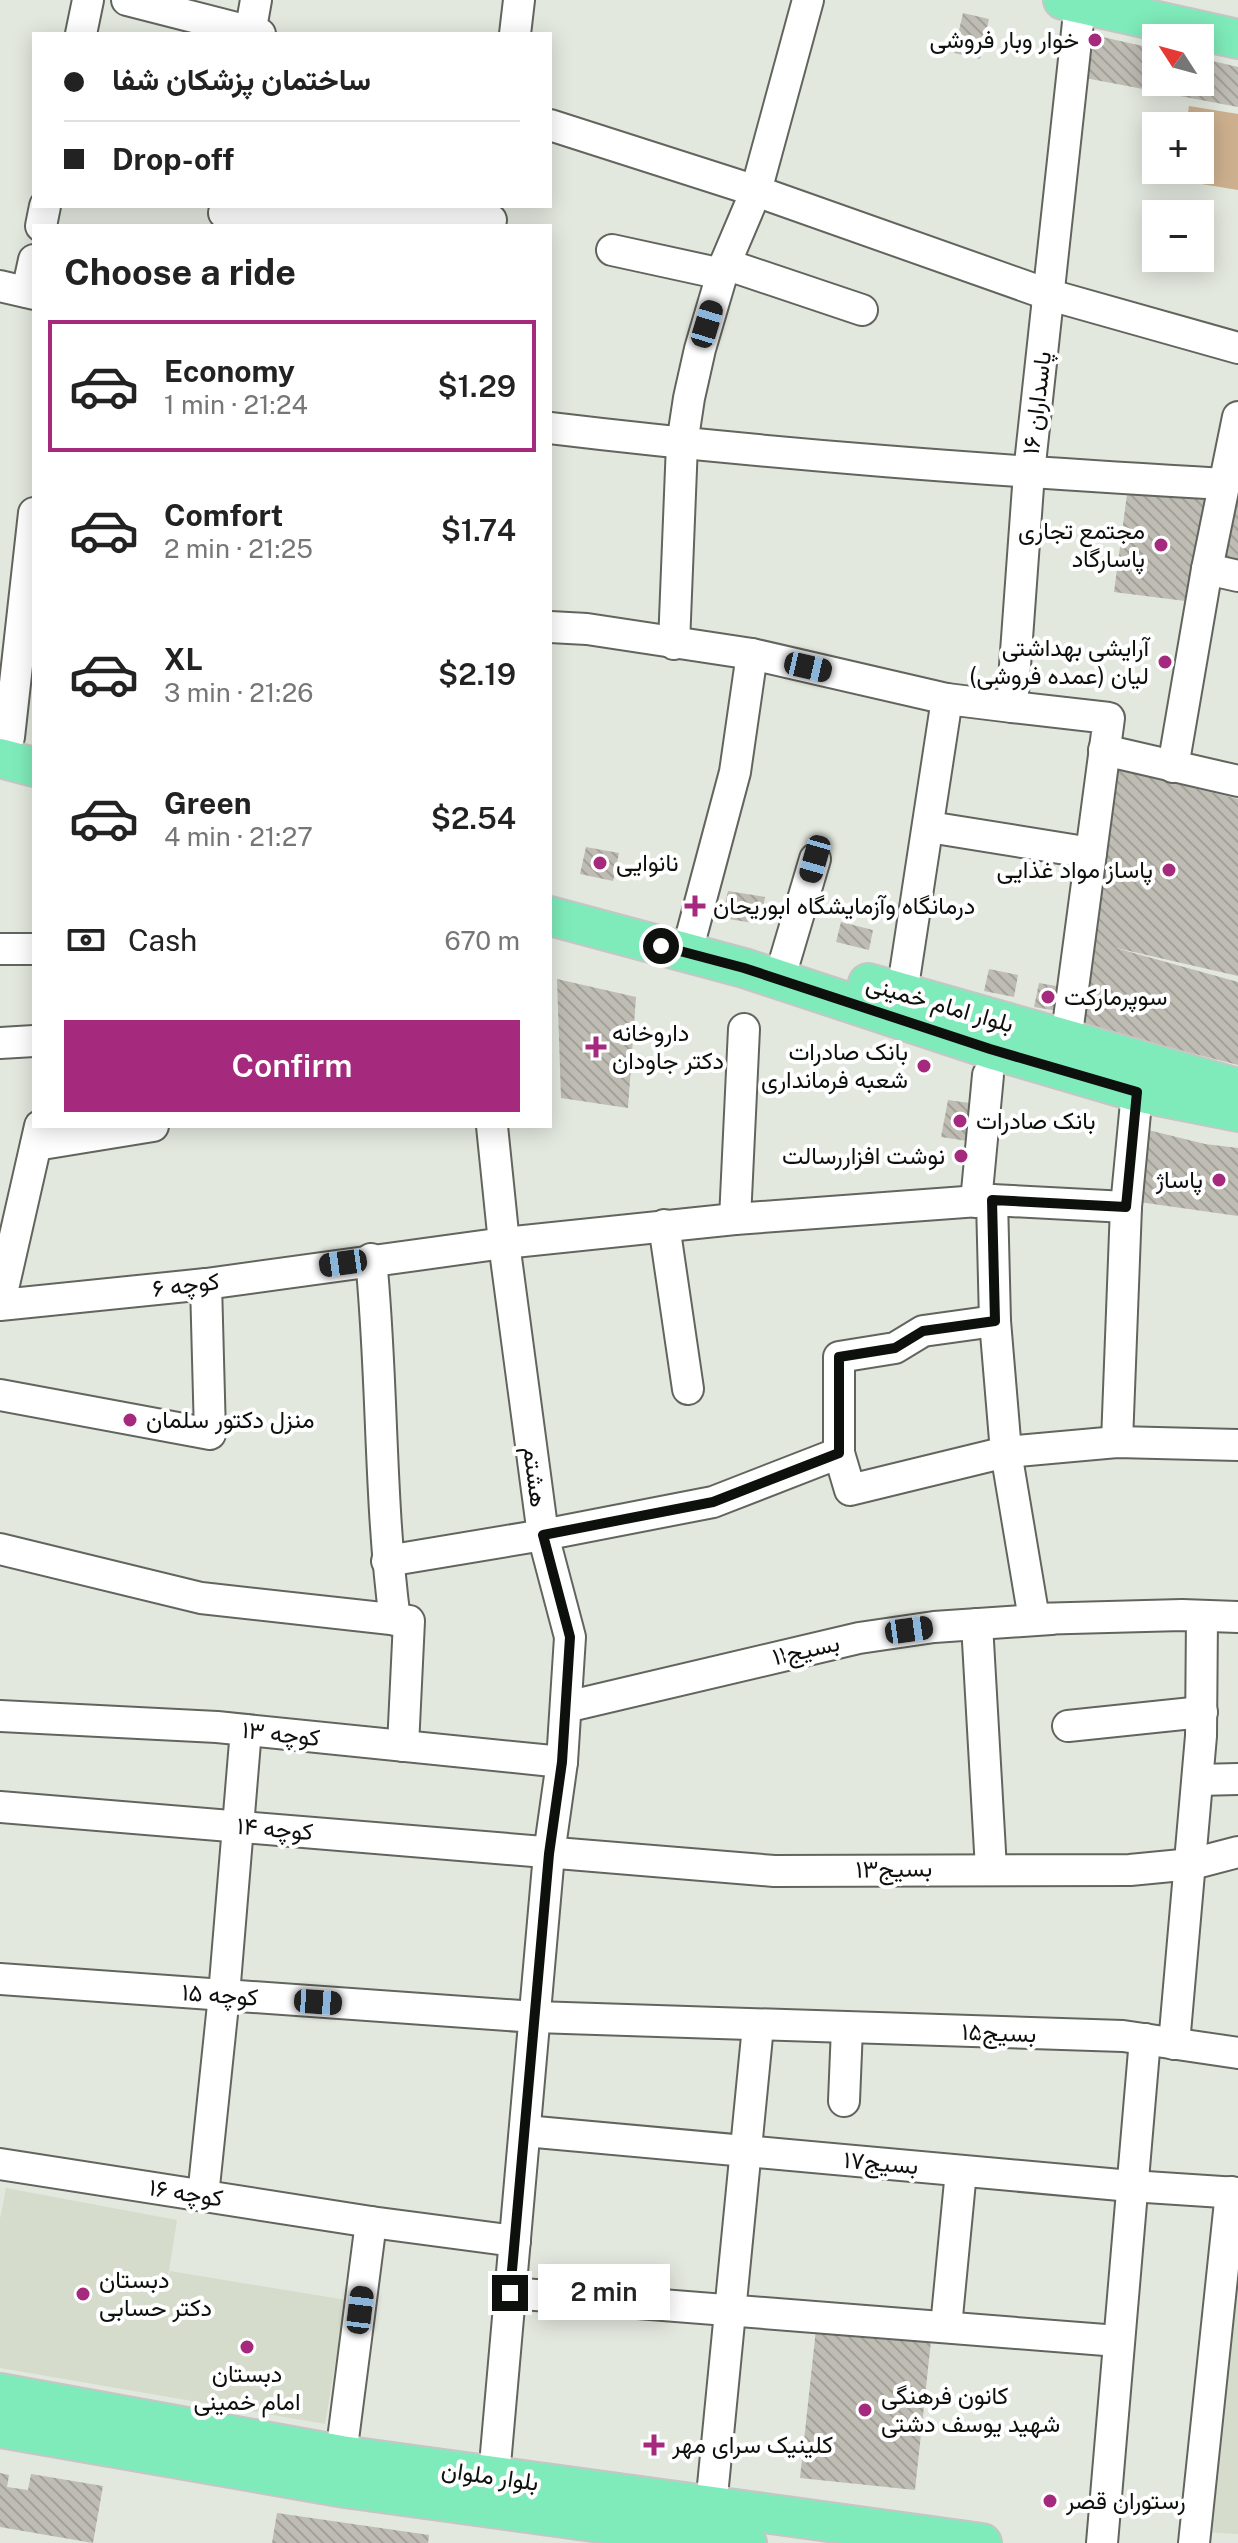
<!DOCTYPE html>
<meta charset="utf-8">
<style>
body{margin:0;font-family:"Public Sans",Vazirmatn,sans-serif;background:#f6f6f6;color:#222;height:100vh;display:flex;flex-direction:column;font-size:30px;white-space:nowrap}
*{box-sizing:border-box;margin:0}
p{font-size:26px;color:#767676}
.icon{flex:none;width:44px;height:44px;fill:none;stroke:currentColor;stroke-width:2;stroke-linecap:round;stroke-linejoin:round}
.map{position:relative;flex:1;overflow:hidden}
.details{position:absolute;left:32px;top:224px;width:520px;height:904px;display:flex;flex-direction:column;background:#fff;border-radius:0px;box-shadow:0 4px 20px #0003}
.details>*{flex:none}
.banner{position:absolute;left:32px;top:32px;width:520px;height:176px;border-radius:0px;box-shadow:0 4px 20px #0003;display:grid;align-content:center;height:176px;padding:0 32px;background:#fff}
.needle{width:52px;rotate:306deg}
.fabs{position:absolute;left:1142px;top:24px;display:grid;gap:16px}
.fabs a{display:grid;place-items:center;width:72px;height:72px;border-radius:0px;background:#fff;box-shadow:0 4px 20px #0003;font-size:40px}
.end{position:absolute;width:36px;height:36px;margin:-18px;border:10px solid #0e100d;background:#fff;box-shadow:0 0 0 4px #fff}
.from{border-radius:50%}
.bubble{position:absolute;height:56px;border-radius:0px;background:#fff;box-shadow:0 4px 20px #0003;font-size:26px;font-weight:600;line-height:56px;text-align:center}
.car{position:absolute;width:24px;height:48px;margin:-24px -12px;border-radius:10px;box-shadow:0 0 6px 2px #0007;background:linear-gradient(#222 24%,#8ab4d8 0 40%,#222 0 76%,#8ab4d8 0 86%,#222 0)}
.banner b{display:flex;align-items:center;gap:28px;height:76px;font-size:30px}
.banner b+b{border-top:2px solid #e0e0e0}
.banner i{width:20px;height:20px;background:#222}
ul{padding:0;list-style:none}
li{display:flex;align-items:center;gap:24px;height:132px;margin:0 16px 12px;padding:0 16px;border:4px solid transparent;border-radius:0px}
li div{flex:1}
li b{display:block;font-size:30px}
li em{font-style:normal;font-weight:600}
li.on{border-color:#a5297d}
li>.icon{width:72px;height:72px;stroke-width:1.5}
h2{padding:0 32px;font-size:36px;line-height:96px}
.pay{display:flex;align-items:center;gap:20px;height:88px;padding:0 32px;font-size:30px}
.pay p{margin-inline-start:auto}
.action{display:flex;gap:16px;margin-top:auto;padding:16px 32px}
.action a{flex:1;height:92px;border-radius:0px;background:#a5297d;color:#fff;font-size:32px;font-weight:600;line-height:92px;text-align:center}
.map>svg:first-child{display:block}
</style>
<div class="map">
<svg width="1238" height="2543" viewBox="0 0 1238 2543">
<defs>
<pattern id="building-back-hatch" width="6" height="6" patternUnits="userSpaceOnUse" patternTransform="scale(2)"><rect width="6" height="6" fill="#bebcb3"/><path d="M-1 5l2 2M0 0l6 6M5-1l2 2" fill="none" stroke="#a2a199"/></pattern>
</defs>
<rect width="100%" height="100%" fill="#e3e8df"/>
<g fill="#d5dccc">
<path d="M6 2188 177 2220 167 2283 170 2271 346 2300 325 2424 0 2368V2219Z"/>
<path d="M1238 2196V2534L1204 2532Z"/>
</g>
<path fill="#cdb08e" d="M1189 106 1238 114V190L1177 180 1179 170H1200V126H1186Z"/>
<g fill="url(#building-back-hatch)">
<path d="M963 13 989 19 980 59 954 53Z"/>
<path d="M1089 34 1156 49V82H1200V58L1238 67V107L1085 78Z"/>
<path d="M1238 467V572L1213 567Z"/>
<path d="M1128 487 1207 498 1193 602 1114 592Z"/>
<path d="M1114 768 1238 799V976L1112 947 1238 982V1065L1077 1024Z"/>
<path d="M586 847 619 853 613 881 580 874Z"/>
<path d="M728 891 765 897 760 924 722 918Z"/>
<path d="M841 922 873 930 869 950 836 942Z"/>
<path d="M989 969 1018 975 1014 997 984 991Z"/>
<path d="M557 979 636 997 628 1108 561 1098Z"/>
<path d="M1039 983 1062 987 1058 1011 1034 1007Z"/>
<path d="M948 1100 977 1104 974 1142 941 1137Z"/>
<path d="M1144 1129 1205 1144 1238 1148V1216L1132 1201Z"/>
<path d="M816 2329 931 2341 915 2490 800 2478Z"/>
<path d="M0 2473 9 2475 7 2487 28 2490 31 2474 103 2486 93 2543 0 2527Z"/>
<path d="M277 2513 429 2535 428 2543H272Z"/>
</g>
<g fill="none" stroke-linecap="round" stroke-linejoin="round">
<defs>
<g id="minor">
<path d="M127 0 260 34"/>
<path d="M81 34 88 0"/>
<path d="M250 34 256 0"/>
<path d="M515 34 519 0"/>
<path d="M550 125 756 191 1050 295 1238 348"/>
<path d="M224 213 491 220"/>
<path d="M41 226 45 206"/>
<path d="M612 250 722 274"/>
<path d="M725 264 862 310"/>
<path d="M0 286 34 294"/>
<path d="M27 292 34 260"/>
<path d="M550 428C774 455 999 471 1224 484"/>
<path d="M1207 569 1238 576"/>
<path d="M550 627 587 629 752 654 947 699 1012 707"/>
<path d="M674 644 682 444 689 398 700 349 725 264 756 191 808 0"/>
<path d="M9 737 34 513"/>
<path d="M1104 750 1238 781"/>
<path d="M1173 767 1207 569 1238 417"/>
<path d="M929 827 1091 853"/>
<path d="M692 933 735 772 752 654"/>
<path d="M0 949H34"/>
<path d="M785 960 815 859"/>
<path d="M902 993 947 699"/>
<path d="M1066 1041 1109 718 1012 707 1029 473 1080 4"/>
<path d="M0 1043 34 1041"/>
<path d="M492 1126 504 1243 543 1535 570 1637 562 1762 549 1854 494 2476"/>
<path d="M36 1145 153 1126"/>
<path d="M992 1200 995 1321 1006 1452 1034 1619 1182 1615 1238 1617"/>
<path d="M976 1202 988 1075"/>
<path d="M735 1219 744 1029"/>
<path d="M664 1225 688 1389"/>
<path d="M371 1259C383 1379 379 1500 395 1620"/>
<path d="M0 1302 40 1126"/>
<path d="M0 1305 206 1284 504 1243 735 1219 992 1200 1126 1207"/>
<path d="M995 1321 923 1331 895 1348 839 1357V1453L850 1490 1006 1452 1117 1442 1238 1445"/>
<path d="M0 1395 210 1434 206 1284"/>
<path d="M1117 1442 1126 1207 1137 1092"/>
<path d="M0 1549 201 1598 409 1621 403 1746"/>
<path d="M387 1561 543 1535 713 1502 839 1453"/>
<path d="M977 1624 991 1869"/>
<path d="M566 1707 859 1638 934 1627 1051 1619"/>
<path d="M0 1716 217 1727 562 1762"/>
<path d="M1068 1726 1202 1712"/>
<path d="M1198 1780 1238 1779"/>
<path d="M0 1807 774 1871 1130 1870 1192 1864 1238 1852"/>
<path d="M0 1979 535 2017 1123 2036 1238 2053"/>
<path d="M1174 2044 1201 1736 1202 1616"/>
<path d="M844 2101 847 2028"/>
<path d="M525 2131 1131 2186 1238 2193"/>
<path d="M0 2164 371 2222"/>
<path d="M203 2196 224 1995 246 1730"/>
<path d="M510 2293 1118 2341"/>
<path d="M946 2327 961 2171"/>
<path d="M341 2455 371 2222 515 2241"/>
<path d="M711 2506 758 2026"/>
<path d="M1102 2543 1145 2039"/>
<path d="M1194 2543 1231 2192"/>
</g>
<g id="major">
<path d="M1063 0 1238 39"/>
<path d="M0 758 34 767"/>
<path d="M550 916 744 968 990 1049 1137 1092 1238 1112"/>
<path d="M868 983 1238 1088"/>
<path d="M0 2393 341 2455 982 2543"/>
<path d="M0 2428 345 2488 747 2543"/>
</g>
</defs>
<use href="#minor" stroke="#61655d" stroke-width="34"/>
<use href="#major" stroke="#c5c6c5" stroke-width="42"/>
<use href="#minor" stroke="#fff" stroke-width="30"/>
<use href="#major" stroke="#7febba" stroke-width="38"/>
</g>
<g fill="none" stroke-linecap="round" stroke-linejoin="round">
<path stroke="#0e100d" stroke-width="10" d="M510 2293 549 1854 562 1762 570 1637 543 1535 713 1502 839 1453V1357L895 1348 923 1331 995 1321 992 1200 1126 1207 1137 1092 990 1049 744 968 661 946"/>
</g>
<g fill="#a5297d" stroke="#fff" stroke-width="3">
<circle cx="1095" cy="40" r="8"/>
<circle cx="1161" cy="545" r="8"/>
<circle cx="1165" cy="662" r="8"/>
<circle cx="600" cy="863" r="8"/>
<circle cx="1169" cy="870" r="8"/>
<path d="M691 894h8v8h8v8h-8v8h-8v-8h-8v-8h8z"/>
<circle cx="1048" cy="997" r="8"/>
<path d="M592 1035h8v8h8v8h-8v8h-8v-8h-8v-8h8z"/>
<circle cx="924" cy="1066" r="8"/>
<circle cx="960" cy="1121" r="8"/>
<circle cx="961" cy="1156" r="8"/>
<circle cx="1219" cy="1180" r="8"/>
<circle cx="130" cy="1420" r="8"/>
<circle cx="83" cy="2294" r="8"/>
<circle cx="247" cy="2347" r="8"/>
<circle cx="865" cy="2410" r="8"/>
<path d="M650 2433h8v8h8v8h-8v8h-8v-8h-8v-8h8z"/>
<circle cx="1050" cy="2501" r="8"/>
</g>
<g text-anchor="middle" stroke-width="8" stroke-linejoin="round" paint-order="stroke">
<g font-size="24" fill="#0e100d" stroke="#fff" text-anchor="start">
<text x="1079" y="48" text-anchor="end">خوار وبار فروشی</text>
<text x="1145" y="539" text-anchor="end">مجتمع تجاری<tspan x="1145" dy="28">پاسارگاد</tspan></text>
<text x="1149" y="656" text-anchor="end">آرایشی بهداشتی<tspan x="1149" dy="28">لیان (عمده فروشی)</tspan></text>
<text x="616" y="871">نانوایی</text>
<text x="1153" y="878" text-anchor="end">پاساز مواد غذایی</text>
<text x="713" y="914">درمانگاه وآزمایشگاه ابوریحان</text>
<text x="1064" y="1005">سوپرمارکت</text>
<text x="612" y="1041">داروخانه<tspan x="612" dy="28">دکتر جاودان</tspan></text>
<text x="908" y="1060" text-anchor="end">بانک صادرات<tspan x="908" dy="28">شعبه فرمانداری</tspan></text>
<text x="976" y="1129">بانک صادرات</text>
<text x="945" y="1164" text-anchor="end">نوشت افزاررسالت</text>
<text x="1203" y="1188" text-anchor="end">پاساژ</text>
<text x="146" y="1428">منزل دکتور سلمان</text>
<text x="99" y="2288">دبستان<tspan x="99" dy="28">دکتر حسابی</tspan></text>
<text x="247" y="2382" text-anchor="middle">دبستان<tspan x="247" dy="28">امام خمینی</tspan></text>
<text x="881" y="2404">کانون فرهنگی<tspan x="881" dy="28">شهید یوسف دشتی</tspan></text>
<text x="672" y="2453">کلینیک سرای مهر</text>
<text x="1066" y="2509">رستوران قصر</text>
</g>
<g font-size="24" fill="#0e100d" stroke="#fff">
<text transform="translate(1037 403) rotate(-83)" y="8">پاسداران ۱۶</text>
<text transform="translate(940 1004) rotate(16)" y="8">بلوار امام خمینی</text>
<text transform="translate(186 1285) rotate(-7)" y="8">کوچه ۶</text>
<text transform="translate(535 1477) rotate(83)" y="8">هشتم</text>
<text transform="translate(806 1650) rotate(-13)" y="8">بسیج۱۱</text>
<text transform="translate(281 1734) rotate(6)" y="8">کوچه ۱۳</text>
<text transform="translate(275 1829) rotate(5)" y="8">کوچه ۱۴</text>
<text transform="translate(894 1869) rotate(-1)" y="8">بسیج۱۳</text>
<text transform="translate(220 1995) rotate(4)" y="8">کوچه ۱۵</text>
<text transform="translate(999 2033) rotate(2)" y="8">بسیج۱۵</text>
<text transform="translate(881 2163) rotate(5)" y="8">بسیج۱۷</text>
<text transform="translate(186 2193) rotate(9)" y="8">کوچه ۱۶</text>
<text transform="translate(490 2476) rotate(8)" y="8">بلوار ملوان</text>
</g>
</g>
</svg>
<div class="fabs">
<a><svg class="needle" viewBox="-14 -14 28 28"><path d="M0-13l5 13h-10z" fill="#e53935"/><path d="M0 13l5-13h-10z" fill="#767676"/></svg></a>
<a>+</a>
<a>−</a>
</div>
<i class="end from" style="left:661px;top:946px"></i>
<i class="end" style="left:510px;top:2293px"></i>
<div class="bubble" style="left:538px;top:2264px;width:132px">2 min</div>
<i class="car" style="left:707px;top:324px;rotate:17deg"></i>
<i class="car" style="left:808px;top:667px;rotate:103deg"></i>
<i class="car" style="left:815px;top:859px;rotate:196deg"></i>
<i class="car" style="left:343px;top:1263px;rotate:262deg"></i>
<i class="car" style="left:909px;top:1630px;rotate:82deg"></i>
<i class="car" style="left:318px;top:2002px;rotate:94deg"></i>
<i class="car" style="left:360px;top:2310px;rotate:7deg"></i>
<div class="banner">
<b><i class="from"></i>ساختمان پزشکان شفا</b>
<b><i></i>Drop-off</b>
</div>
<section class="details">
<h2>Choose a ride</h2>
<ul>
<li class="on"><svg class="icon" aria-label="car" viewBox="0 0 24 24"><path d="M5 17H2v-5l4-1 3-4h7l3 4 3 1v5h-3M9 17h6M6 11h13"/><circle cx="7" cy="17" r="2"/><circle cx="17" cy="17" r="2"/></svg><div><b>Economy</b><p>1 min · 21:24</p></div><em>$1.29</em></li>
<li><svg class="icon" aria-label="car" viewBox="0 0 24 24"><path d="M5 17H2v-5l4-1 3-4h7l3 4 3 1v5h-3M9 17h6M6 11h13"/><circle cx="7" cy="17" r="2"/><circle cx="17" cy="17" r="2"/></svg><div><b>Comfort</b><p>2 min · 21:25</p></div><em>$1.74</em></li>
<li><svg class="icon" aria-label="car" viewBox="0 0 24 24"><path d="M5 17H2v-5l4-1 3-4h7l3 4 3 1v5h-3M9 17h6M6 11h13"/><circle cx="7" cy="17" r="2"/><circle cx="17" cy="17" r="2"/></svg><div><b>XL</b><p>3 min · 21:26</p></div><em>$2.19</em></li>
<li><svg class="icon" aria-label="car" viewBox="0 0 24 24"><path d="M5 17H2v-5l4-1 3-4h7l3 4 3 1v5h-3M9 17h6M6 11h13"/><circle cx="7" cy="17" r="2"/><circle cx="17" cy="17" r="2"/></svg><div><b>Green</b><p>4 min · 21:27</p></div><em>$2.54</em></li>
</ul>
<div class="pay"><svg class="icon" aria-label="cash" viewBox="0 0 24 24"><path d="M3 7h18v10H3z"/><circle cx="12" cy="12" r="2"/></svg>Cash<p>670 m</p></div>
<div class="action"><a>Confirm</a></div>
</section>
</div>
